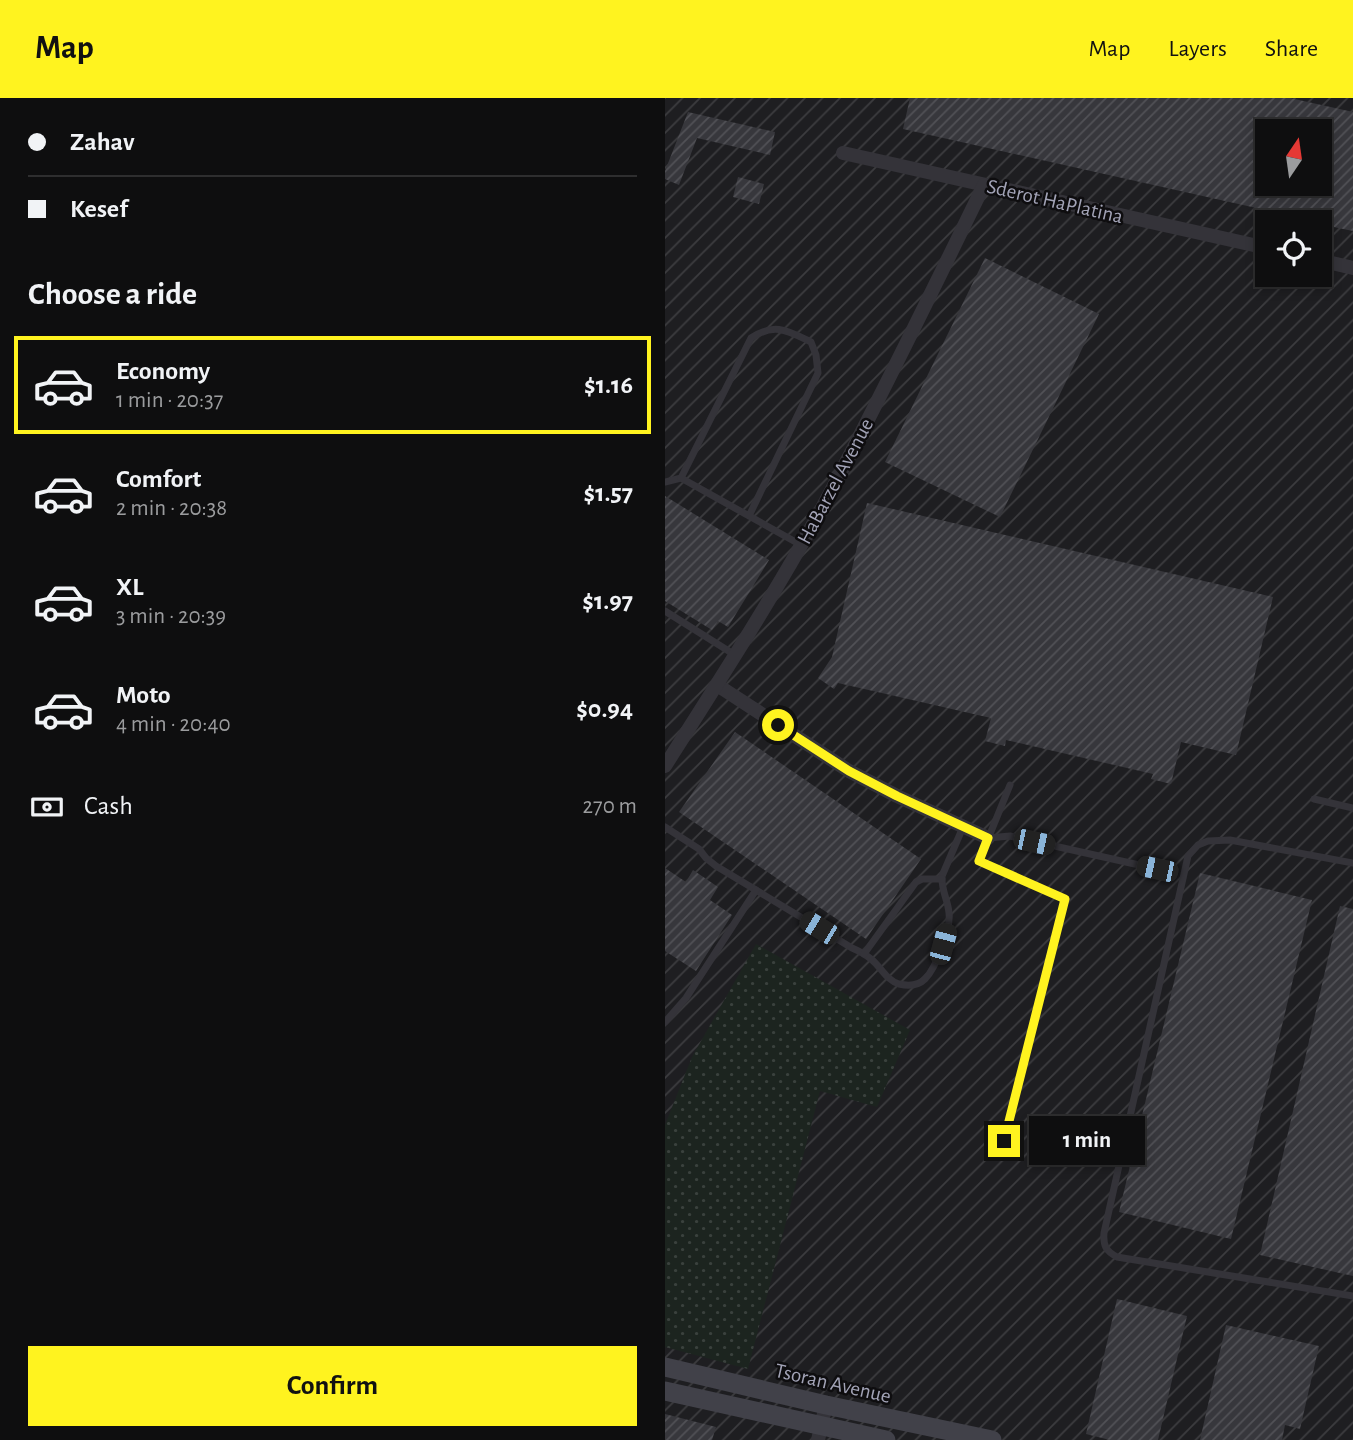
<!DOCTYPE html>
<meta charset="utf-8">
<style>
body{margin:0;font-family:"Alegreya Sans",sans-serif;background:#1c1c1d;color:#f1f3f6;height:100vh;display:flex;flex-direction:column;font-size:26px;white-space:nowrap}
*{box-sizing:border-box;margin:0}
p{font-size:23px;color:#9b9c9e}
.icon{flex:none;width:38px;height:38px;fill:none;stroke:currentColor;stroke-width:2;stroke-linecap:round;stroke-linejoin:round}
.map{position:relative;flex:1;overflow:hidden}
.side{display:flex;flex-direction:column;background:#0e0e0f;width:665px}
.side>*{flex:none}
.banner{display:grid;align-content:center;height:154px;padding:0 28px;background:#0e0e0f}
.needle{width:46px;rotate:13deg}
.fabs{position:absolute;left:590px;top:21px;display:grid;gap:14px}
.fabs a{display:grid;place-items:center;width:77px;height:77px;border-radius:0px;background:#0e0e0f;box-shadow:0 4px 10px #0003,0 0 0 2px #2e2e2f;font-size:35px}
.end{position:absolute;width:32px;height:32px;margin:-16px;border:9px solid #fff31f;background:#111;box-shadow:0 0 0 4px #111}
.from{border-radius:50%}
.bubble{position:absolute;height:49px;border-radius:0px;background:#0e0e0f;box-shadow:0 4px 10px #0003,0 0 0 2px #2e2e2f;font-size:23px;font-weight:700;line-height:49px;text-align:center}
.car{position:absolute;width:21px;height:42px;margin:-21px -10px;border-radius:9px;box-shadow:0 0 5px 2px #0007;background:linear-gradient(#222 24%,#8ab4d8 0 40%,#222 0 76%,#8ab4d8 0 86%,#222 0)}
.banner b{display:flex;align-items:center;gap:24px;height:66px;font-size:26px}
.banner b+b{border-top:2px solid #2e2e2f}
.banner i{width:18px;height:18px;background:#f1f3f6}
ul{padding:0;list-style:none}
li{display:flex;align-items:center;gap:21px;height:98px;margin:0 14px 10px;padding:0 14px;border:4px solid transparent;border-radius:0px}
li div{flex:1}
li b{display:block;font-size:26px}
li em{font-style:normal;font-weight:700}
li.on{border-color:#fff31f}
li>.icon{width:63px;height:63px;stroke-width:1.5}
h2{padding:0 28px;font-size:32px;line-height:84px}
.pay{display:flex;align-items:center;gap:18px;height:77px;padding:0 28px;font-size:26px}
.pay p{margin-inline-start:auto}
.button{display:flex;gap:14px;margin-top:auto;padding:14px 28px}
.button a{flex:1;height:80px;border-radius:0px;background:#fff31f;color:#111;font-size:28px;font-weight:700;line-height:80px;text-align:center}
header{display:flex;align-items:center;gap:42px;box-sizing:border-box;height:98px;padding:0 35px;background:#fff31f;color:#111}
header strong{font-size:33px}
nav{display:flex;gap:38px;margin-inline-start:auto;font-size:24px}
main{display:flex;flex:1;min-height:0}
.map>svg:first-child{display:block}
</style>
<header>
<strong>Map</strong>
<nav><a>Map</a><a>Layers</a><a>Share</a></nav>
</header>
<main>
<section class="side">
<div class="banner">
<b><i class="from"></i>Zahav</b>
<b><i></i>Kesef</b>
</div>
<h2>Choose a ride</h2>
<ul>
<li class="on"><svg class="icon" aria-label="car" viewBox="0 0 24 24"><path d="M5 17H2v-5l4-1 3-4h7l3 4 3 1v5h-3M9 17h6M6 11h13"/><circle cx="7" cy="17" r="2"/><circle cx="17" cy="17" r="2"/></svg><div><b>Economy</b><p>1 min · 20:37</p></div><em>$1.16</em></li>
<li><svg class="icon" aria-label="car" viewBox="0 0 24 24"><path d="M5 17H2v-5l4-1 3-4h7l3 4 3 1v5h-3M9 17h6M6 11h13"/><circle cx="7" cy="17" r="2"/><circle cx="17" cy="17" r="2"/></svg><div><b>Comfort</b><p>2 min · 20:38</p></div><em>$1.57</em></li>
<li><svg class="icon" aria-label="car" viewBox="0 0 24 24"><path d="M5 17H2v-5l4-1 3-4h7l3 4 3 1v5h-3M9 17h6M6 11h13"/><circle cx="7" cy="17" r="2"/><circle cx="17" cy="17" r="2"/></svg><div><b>XL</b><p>3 min · 20:39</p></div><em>$1.97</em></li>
<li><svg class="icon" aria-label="car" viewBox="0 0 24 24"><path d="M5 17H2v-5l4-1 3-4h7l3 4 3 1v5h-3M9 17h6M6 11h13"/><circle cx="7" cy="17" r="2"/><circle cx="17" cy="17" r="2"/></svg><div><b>Moto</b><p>4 min · 20:40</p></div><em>$0.94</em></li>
</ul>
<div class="pay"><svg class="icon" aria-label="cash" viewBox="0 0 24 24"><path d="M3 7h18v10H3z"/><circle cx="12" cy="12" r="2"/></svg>Cash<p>270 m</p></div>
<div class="button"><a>Confirm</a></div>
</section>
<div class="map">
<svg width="688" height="1342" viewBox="0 0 688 1342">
<defs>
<pattern id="industrial-furrows" width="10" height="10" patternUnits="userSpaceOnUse" patternTransform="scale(1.75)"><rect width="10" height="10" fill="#1e1e21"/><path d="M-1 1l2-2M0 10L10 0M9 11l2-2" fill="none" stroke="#3c3c3f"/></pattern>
<pattern id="grass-dots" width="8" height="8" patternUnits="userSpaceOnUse" patternTransform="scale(1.75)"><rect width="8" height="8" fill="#1c241f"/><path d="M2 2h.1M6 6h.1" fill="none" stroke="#3a413d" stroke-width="1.8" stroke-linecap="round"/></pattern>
<pattern id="building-hatch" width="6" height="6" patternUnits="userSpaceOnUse" patternTransform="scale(1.75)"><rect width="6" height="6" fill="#37373c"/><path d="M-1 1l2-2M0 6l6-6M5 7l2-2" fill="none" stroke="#515156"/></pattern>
</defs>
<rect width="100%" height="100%" fill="#131214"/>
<path fill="url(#industrial-furrows)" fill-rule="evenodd" d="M0 0H688V1342H0ZM602 33H654V86H602ZM602 124H654V177H602Z"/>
<path fill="url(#grass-dots)" d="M91 846 245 932 212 1009 155 993 83 1271 0 1249V1027L27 959Z"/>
<g fill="url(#building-hatch)" fill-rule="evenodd">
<path d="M245 0H625L688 14V133L654 126V124L238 31ZM602 33H654V86H602Z"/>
<path d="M23 14 110 34 105 57 32 40 14 87 0 81V73Z"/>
<path d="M73 79 99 86 94 106 68 99Z"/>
<path d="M320 160 434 216 335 419 220 364Z"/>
<path d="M0 398 104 462 63 529 53 523 47 532 0 503Z"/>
<path d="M202 405 608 499 571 657 516 644 506 686 486 681 488 676 341 642 340 648 320 643 326 620 173 585 169 591 153 580 167 559Z"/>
<path d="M70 634 256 761 201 841 14 714Z"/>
<path d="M0 770 21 784 28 772 53 789 45 802 67 817 31 873 0 853Z"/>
<path d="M535 775 647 802 566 1141 454 1114Z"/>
<path d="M675 808 688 811V1178L595 1157Z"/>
<path d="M452 1201 522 1218 493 1342H445L421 1336Z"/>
<path d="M561 1227 654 1248 635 1331 620 1327 617 1342H535Z"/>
<path d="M0 1316 51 1329 47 1342H0Z"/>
</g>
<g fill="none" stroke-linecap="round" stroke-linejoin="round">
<g stroke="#343339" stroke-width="7">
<path d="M0 384 16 380"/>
<path d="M84 418 153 275 151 257 146 244C123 233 110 224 86 240L16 380 136 447"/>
<path d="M0 513 70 557"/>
<path d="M649 701 688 710"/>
<path d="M0 729 34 751 41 760 51 768 187 850C194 853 200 856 206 861 216 869 221 882 234 886 243 888 253 888 260 881 271 870 286 831 284 815 283 802 276 792 277 778L298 729"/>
<path d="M323 740 345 738 492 771"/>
<path d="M688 765 565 742 543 743 533 747 523 758 439 1135C438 1148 441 1153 452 1159L688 1198"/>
<path d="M199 856 251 784 257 781H277"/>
<path d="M0 924 21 900 91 792"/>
<path d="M339 1043 400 801 314 763 345 687"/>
</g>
<g stroke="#343339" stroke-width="14">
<path d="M178 55 602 150"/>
<path d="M654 162 688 170"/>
<path d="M52 587 184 673 232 698 323 740"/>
<path d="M0 668C54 583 109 498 157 410 214 304 266 195 319 87"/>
<path d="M153 1342 161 1307"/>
</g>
<g stroke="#414149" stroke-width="19">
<path d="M0 1269 161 1307 327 1342"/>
<path d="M0 1293 221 1342"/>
</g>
</g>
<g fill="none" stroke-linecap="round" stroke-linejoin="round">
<path stroke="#fff31f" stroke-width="9" d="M113 627 184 673 232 698 323 740 314 763 400 801 339 1043"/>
</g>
<g text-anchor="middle" stroke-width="5" stroke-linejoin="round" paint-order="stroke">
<g font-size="21" fill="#a2a3b6" stroke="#0e0d0f">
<text transform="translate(390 103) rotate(13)" y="7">Sderot HaPlatina</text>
<text transform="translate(170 383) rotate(-62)" y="7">HaBarzel Avenue</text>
<text transform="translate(168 1285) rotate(13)" y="7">Tsoran Avenue</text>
</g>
</g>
</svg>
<div class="fabs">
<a><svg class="needle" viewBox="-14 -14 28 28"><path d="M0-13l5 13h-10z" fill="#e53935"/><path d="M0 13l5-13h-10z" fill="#9b9c9e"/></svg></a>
<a><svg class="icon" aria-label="locate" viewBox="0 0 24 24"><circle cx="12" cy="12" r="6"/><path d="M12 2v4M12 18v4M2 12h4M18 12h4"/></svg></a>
</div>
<i class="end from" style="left:113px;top:627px"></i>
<i class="end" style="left:339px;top:1043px"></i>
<div class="bubble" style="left:364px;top:1018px;width:116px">1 min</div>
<i class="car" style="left:369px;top:744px;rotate:102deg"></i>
<i class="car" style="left:492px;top:771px;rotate:282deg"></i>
<i class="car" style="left:154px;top:830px;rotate:301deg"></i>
<i class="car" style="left:278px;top:846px;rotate:15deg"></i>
</div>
</main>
